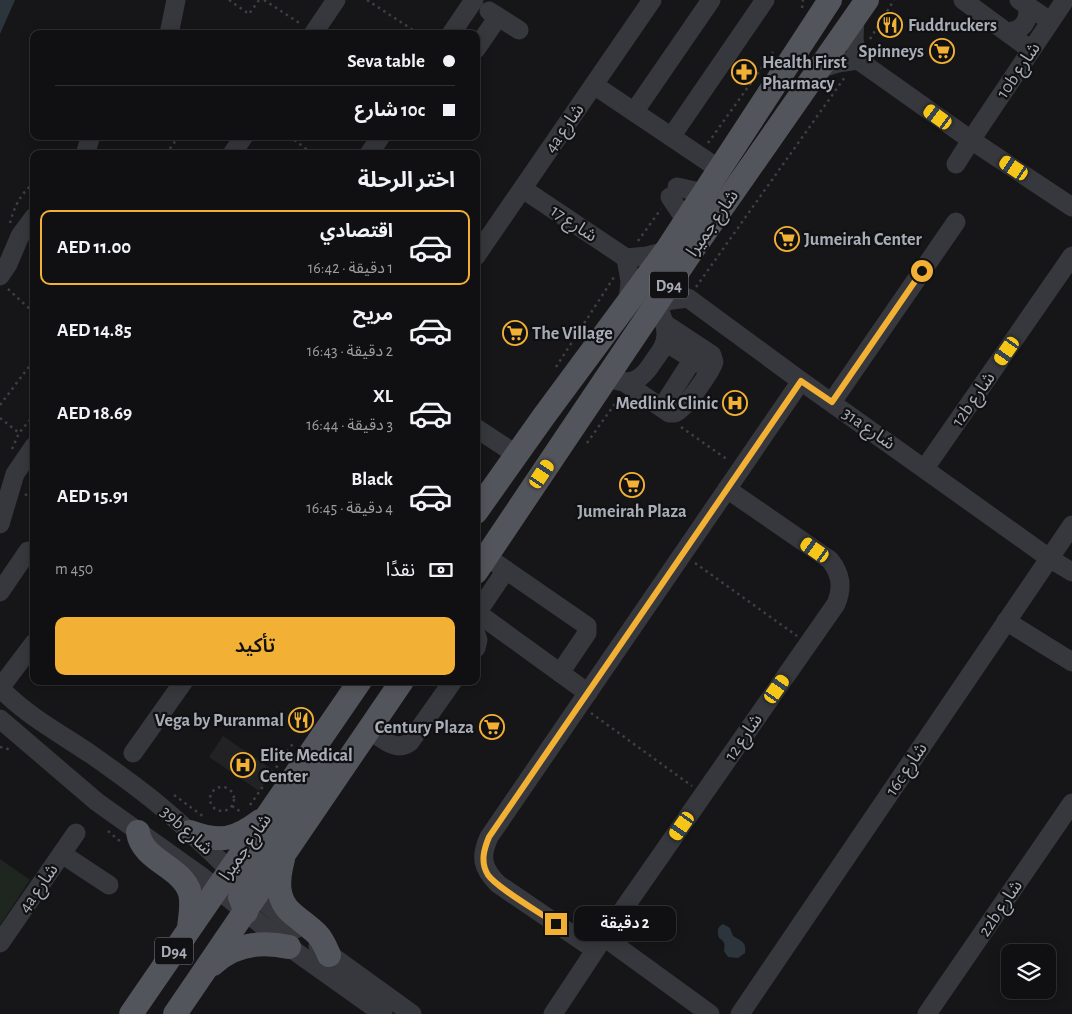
<!DOCTYPE html>
<html lang="ar">
<meta charset="utf-8">
<style>
body{margin:0;font-family:"Alegreya Sans","Noto Sans Arabic",sans-serif;background:#1e1e20;color:#f1f3f6;direction:rtl;height:100vh;display:flex;flex-direction:column;font-size:19px;white-space:nowrap}
*{box-sizing:border-box;margin:0}
p{font-size:16px;color:#9c9d9f}
.icon{flex:none;width:28px;height:28px;fill:none;stroke:currentColor;stroke-width:2;stroke-linecap:round;stroke-linejoin:round}
.map{position:relative;flex:1;overflow:hidden;direction:ltr}
.panel{position:absolute;left:30px;top:150px;width:450px;height:535px;display:flex;flex-direction:column;background:#101012;border-radius:10px;box-shadow:0 2px 12px #0003,0 0 0 1px #303032;direction:rtl}
.panel>*{flex:none}
.guide{position:absolute;left:30px;top:30px;width:450px;height:110px;border-radius:10px;box-shadow:0 2px 12px #0003,0 0 0 1px #303032;direction:rtl;display:grid;align-content:center;height:110px;padding:0 25px;background:#101012}
.fabs{position:absolute;left:1001px;top:944px;display:grid;gap:10px}
.fabs a{display:grid;place-items:center;width:55px;height:55px;border-radius:10px;background:#101012;box-shadow:0 2px 12px #0003,0 0 0 1px #303032;font-size:25px}
.end{position:absolute;width:22px;height:22px;margin:-11px;border:6px solid #f2b134;background:#111;box-shadow:0 0 0 2px #111}
.from{border-radius:50%}
.bubble{position:absolute;height:35px;border-radius:10px;background:#101012;box-shadow:0 2px 12px #0003,0 0 0 1px #303032;font-size:16px;font-weight:600;line-height:35px;text-align:center;direction:rtl}
.car{position:absolute;width:15px;height:30px;margin:-15px -8px;border-radius:6px;box-shadow:0 0 4px 1px #0007;background:linear-gradient(#f5c518 24%,#345 0 40%,#f5c518 0 76%,#345 0 86%,#f5c518 0)}
.guide b{display:flex;align-items:center;gap:18px;height:48px;font-size:19px}
.guide b+b{border-top:1px solid #303032}
.guide i{width:12px;height:12px;background:#f1f3f6}
ul{padding:0;list-style:none}
li{display:flex;align-items:center;gap:15px;height:75px;margin:0 10px 8px;padding:0 15px;border:2px solid transparent;border-radius:10px}
li div{flex:1}
li b{display:block;font-size:19px}
li em{font-style:normal;font-weight:600}
li.active{border-color:#f2b134}
li>.icon{width:45px;height:45px;stroke-width:1.5}
h2{padding:0 25px;font-size:22px;line-height:60px}
.pay{display:flex;align-items:center;gap:12px;height:55px;padding:0 25px;font-size:19px}
.pay p{margin-inline-start:auto}
.cta{display:flex;gap:10px;margin-top:auto;padding:10px 25px}
.cta a{flex:1;height:58px;border-radius:10px;background:#f2b134;color:#111;font-size:20px;font-weight:600;line-height:58px;text-align:center}
.map>svg:first-child{display:block}
</style>
<div class="map">
<svg width="1072" height="1014" viewBox="0 0 1072 1014">
<rect width="100%" height="100%" fill="#161618"/>
<path fill="#222225" d="M223 736 273 770 259 791 209 757Z"/>
<path fill="#1e261f" d="M0 859 30 880 0 925Z"/>
<g fill="#2c353c">
<path d="M0 0H15L0 34Z"/>
<path d="M723 924 730 928 733 936C741 941 747 942 745 953L738 958 728 957 724 951C725 945 725 941 719 938 717 932 717 927 723 924Z"/>
</g>
<g fill="none" stroke-linecap="round" stroke-linejoin="round">
<g stroke="#3d3f44" stroke-width="2.5" stroke-dasharray="2.5 4" stroke-linecap="butt">
<path d="M229 0 249 14 259 0"/>
<path d="M264 0 301 24"/>
<path d="M367 0 416 32"/>
<path d="M802 8 803 0"/>
<path d="M870 39 894 0"/>
<path d="M289 136 313 154"/>
<path d="M708 143 773 52"/>
<path d="M169 150 174 154"/>
<path d="M166 154 179 136"/>
<path d="M10 223C14 207 21 193 34 183"/>
<path d="M638 241 661 209"/>
<path d="M696 287 845 77"/>
<path d="M8 289 34 313"/>
<path d="M556 367 614 277"/>
<path d="M0 405 34 360"/>
<path d="M0 418 19 433"/>
<path d="M681 427 728 460"/>
<path d="M587 443 619 398"/>
<path d="M12 449 19 433 34 415"/>
<path d="M25 494 34 501"/>
<path d="M695 563 797 636"/>
<path d="M591 713 692 786"/>
<path d="M0 747 12 750"/>
<circle cx="222" cy="799" r="12"/>
<path d="M174 795 204 817"/>
<path d="M250 805 294 742"/>
<path d="M232 806 241 812"/>
<path d="M108 831 121 842"/>
</g>
<g stroke="#37383d" stroke-width="19">
<path d="M963 0 1031 50"/>
<path d="M1019 0 1050 21"/>
<path d="M489 11 519 30"/>
<path d="M855 17 854 39 858 60 971 140 1072 207"/>
<path d="M1009 32C1023 30 1029 21 1028 7"/>
<path d="M169 34 176 0"/>
<path d="M313 34 336 0"/>
<path d="M451 34 474 0"/>
<path d="M476 49 498 17"/>
<path d="M819 69 838 63 858 60"/>
<path d="M594 85 719 169"/>
<path d="M634 112 711 0"/>
<path d="M671 137 765 0"/>
<path d="M85 154 91 136"/>
<path d="M232 154 244 136"/>
<path d="M369 154 381 136"/>
<path d="M956 164 971 140 1065 0"/>
<path d="M677 187 704 193"/>
<path d="M523 189 626 258 647 256 666 251"/>
<path d="M670 197 686 221"/>
<path d="M476 256 652 0"/>
<path d="M626 258 630 281 628 303"/>
<path d="M0 276 8 264 20 236 34 217"/>
<path d="M665 342 710 370"/>
<path d="M607 377C632 388 642 380 655 359 661 351 666 344 666 334 666 324 661 313 656 304L672 300 688 298 801 381 1049 558 1072 572"/>
<path d="M624 382 669 413H675C685 409 710 373 714 362L712 355 665 324"/>
<path d="M668 398 693 359"/>
<path d="M832 402 956 222"/>
<path d="M476 428 517 455"/>
<path d="M925 468 1072 256"/>
<path d="M0 524 15 474 34 446"/>
<path d="M487 557 587 626V633L560 673"/>
<path d="M0 592 28 551"/>
<path d="M476 612 588 693"/>
<path d="M477 613 506 570"/>
<path d="M1006 621 1072 662"/>
<path d="M476 634 478 640 476 648"/>
<path d="M3 684 34 643"/>
<path d="M3 691C29 717 61 734 92 755 109 767 127 780 144 793 198 834 242 887 296 929"/>
<path d="M0 719 97 802 201 876 289 947 383 1014"/>
<path d="M369 730C382 738 396 753 410 742L453 681"/>
<path d="M133 753 184 681"/>
<path d="M62 854 109 885"/>
<path d="M604 937 710 1014"/>
<path d="M0 943 76 833"/>
<path d="M318 946 412 1014"/>
<path d="M595 950 498 884C482 868 480 857 489 837L801 381"/>
<path d="M553 1014 604 937 836 604C843 587 841 574 830 560L727 489"/>
<path d="M740 1014 1072 525"/>
<path d="M927 1014 1072 803"/>
</g>
<g stroke="#53555c" stroke-width="24">
<path d="M476 512 544 416 666 251 830 0"/>
<path d="M476 572 687 258 867 0"/>
<path d="M138 832C142 861 182 866 190 893 193 904 190 917 189 928"/>
<path d="M190 832C220 843 235 840 260 821"/>
<path d="M283 859C278 878 275 900 293 914 301 921 310 927 317 934 323 940 326 948 329 955"/>
<path d="M246 912 240 897 243 882 322 765"/>
<path d="M213 964C234 944 262 941 289 947"/>
<path d="M131 1014 360 681"/>
<path d="M175 1014 402 681"/>
</g>
</g>
<g fill="none" stroke-linecap="round" stroke-linejoin="round">
<path stroke="#f2b134" stroke-width="6" d="M556 924C541 913 497 888 488 875 480 862 484 849 489 837L801 381 832 402 922 271"/>
</g>
<defs>
<symbol id="restaurant-ring" viewBox="-11 -11 22 22"><circle r="9.5" fill="#111113" stroke="#f2b134" stroke-width="1.5"/><path d="M-5-6h1v4h1v-4h1v4h1v-4h1v5L-1.5 .5V6h-2V.5L-5-1ZM5-6V6H3V1.5H1.5Q1.5-4 5-6Z" fill="#f2b134"/></symbol>
<symbol id="supermarket-ring" viewBox="-11 -11 22 22"><circle r="9.5" fill="#111113" stroke="#f2b134" stroke-width="1.5"/><path d="M-6-5.5h2.5l.6 2H6L4.5 2H-2.5L-4.4-4H-6ZM-1.5 3.2a1.3 1.3 0 1 0 .1 0ZM3 3.2a1.3 1.3 0 1 0 .1 0Z" fill="#f2b134"/></symbol>
<symbol id="pharmacy-ring" viewBox="-11 -11 22 22"><circle r="9.5" fill="#111113" stroke="#f2b134" stroke-width="1.5"/><path d="M-2-6h4v4h4v4h-4v4h-4v-4h-4v-4h4Z" fill="#f2b134"/></symbol>
<symbol id="hospital-ring" viewBox="-11 -11 22 22"><circle r="9.5" fill="#111113" stroke="#f2b134" stroke-width="1.5"/><path d="M-5-5h3v3.5h4V-5h3V5h-3V1.5h-4V5h-3Z" fill="#f2b134"/></symbol>
</defs>
<g fill-rule="evenodd">
<use href="#restaurant-ring" x="876" y="11" width="28" height="28"/>
<use href="#supermarket-ring" x="928" y="37" width="28" height="28"/>
<use href="#pharmacy-ring" x="730" y="58" width="28" height="28"/>
<use href="#supermarket-ring" x="773" y="225" width="28" height="28"/>
<use href="#supermarket-ring" x="501" y="319" width="28" height="28"/>
<use href="#hospital-ring" x="721" y="389" width="28" height="28"/>
<use href="#supermarket-ring" x="618" y="471" width="28" height="28"/>
<use href="#restaurant-ring" x="287" y="706" width="28" height="28"/>
<use href="#supermarket-ring" x="478" y="713" width="28" height="28"/>
<use href="#hospital-ring" x="229" y="751" width="28" height="28"/>
</g>
<g text-anchor="middle" stroke-width="4.5" stroke-linejoin="round" paint-order="stroke">
<g fill="#111113" stroke="#7b7e86" stroke-width="1">
<rect x="650" y="271.5" width="38" height="27" rx="4"/>
<rect x="155" y="937.5" width="38" height="27" rx="4"/>
</g>
<g font-size="16" font-weight="bold" fill="#a8adb8">
<text x="669" y="291">D94</text>
<text x="174" y="957">D94</text>
</g>
<g font-size="18" font-weight="bold" fill="#a8adb8" stroke="#111113" text-anchor="start">
<text x="908" y="31">Fuddruckers</text>
<text x="924" y="57" text-anchor="end">Spinneys</text>
<text x="762" y="68">Health First<tspan x="762" dy="21">Pharmacy</tspan></text>
<text x="804" y="245">Jumeirah Center</text>
<text x="532" y="339">The Village</text>
<text x="718" y="409" text-anchor="end">Medlink Clinic</text>
<text x="632" y="517" text-anchor="middle">Jumeirah Plaza</text>
<text x="284" y="726" text-anchor="end">Vega by Puranmal</text>
<text x="474" y="733" text-anchor="end">Century Plaza</text>
<text x="260" y="761">Elite Medical<tspan x="260" dy="21">Center</tspan></text>
</g>
<g font-size="18" fill="#a8adb8" stroke="#111113">
<text transform="translate(1018 70) rotate(-56)" y="6">10b شارع</text>
<text transform="translate(564 128) rotate(-55)" y="6">4a شارع</text>
<text transform="translate(574 223) rotate(34)" y="6">شارع 17</text>
<text transform="translate(712 223) rotate(-55)" y="6">شارع جميرا</text>
<text transform="translate(973 399) rotate(-55)" y="6">12b شارع</text>
<text transform="translate(869 428) rotate(35)" y="6">31a شارع</text>
<text transform="translate(743 737) rotate(-55)" y="6">شارع 12</text>
<text transform="translate(906 769) rotate(-56)" y="6">16c شارع</text>
<text transform="translate(187 830) rotate(42)" y="6">39b شارع</text>
<text transform="translate(245 847) rotate(-55)" y="6">شارع جميرا</text>
<text transform="translate(38 888) rotate(-55)" y="6">4a شارع</text>
<text transform="translate(1000 908) rotate(-56)" y="6">22b شارع</text>
</g>
</g>
</svg>
<div class="fabs">
<a><svg class="icon" aria-label="layers" viewBox="0 0 24 24"><path d="M12 4l9 5-9 5-9-5zM3 14l9 5 9-5"/></svg></a>
</div>
<i class="end from" style="left:922px;top:271px"></i>
<i class="end" style="left:556px;top:924px"></i>
<div class="bubble" style="left:574px;top:906px;width:102px">2 دقيقة</div>
<i class="car" style="left:938px;top:117px;rotate:306deg"></i>
<i class="car" style="left:1014px;top:168px;rotate:304deg"></i>
<i class="car" style="left:1007px;top:351px;rotate:215deg"></i>
<i class="car" style="left:542px;top:474px;rotate:34deg"></i>
<i class="car" style="left:815px;top:550px;rotate:305deg"></i>
<i class="car" style="left:777px;top:689px;rotate:35deg"></i>
<i class="car" style="left:682px;top:826px;rotate:215deg"></i>
<div class="guide">
<b><i class="from"></i>Seva table</b>
<b><i></i>10c شارع</b>
</div>
<section class="panel">
<h2>اختر الرحلة</h2>
<ul>
<li class="active"><svg class="icon" aria-label="car" viewBox="0 0 24 24"><path d="M5 17H2v-5l4-1 3-4h7l3 4 3 1v5h-3M9 17h6M6 11h13"/><circle cx="7" cy="17" r="2"/><circle cx="17" cy="17" r="2"/></svg><div><b>اقتصادي</b><p>1 دقيقة · 16:42</p></div><em>AED 11.00</em></li>
<li><svg class="icon" aria-label="car" viewBox="0 0 24 24"><path d="M5 17H2v-5l4-1 3-4h7l3 4 3 1v5h-3M9 17h6M6 11h13"/><circle cx="7" cy="17" r="2"/><circle cx="17" cy="17" r="2"/></svg><div><b>مريح</b><p>2 دقيقة · 16:43</p></div><em>AED 14.85</em></li>
<li><svg class="icon" aria-label="car" viewBox="0 0 24 24"><path d="M5 17H2v-5l4-1 3-4h7l3 4 3 1v5h-3M9 17h6M6 11h13"/><circle cx="7" cy="17" r="2"/><circle cx="17" cy="17" r="2"/></svg><div><b>XL</b><p>3 دقيقة · 16:44</p></div><em>AED 18.69</em></li>
<li><svg class="icon" aria-label="car" viewBox="0 0 24 24"><path d="M5 17H2v-5l4-1 3-4h7l3 4 3 1v5h-3M9 17h6M6 11h13"/><circle cx="7" cy="17" r="2"/><circle cx="17" cy="17" r="2"/></svg><div><b>Black</b><p>4 دقيقة · 16:45</p></div><em>AED 15.91</em></li>
</ul>
<div class="pay"><svg class="icon" aria-label="cash" viewBox="0 0 24 24"><path d="M3 7h18v10H3z"/><circle cx="12" cy="12" r="2"/></svg>نقدًا<p>450 m</p></div>
<div class="cta"><a>تأكيد</a></div>
</section>
</div>
